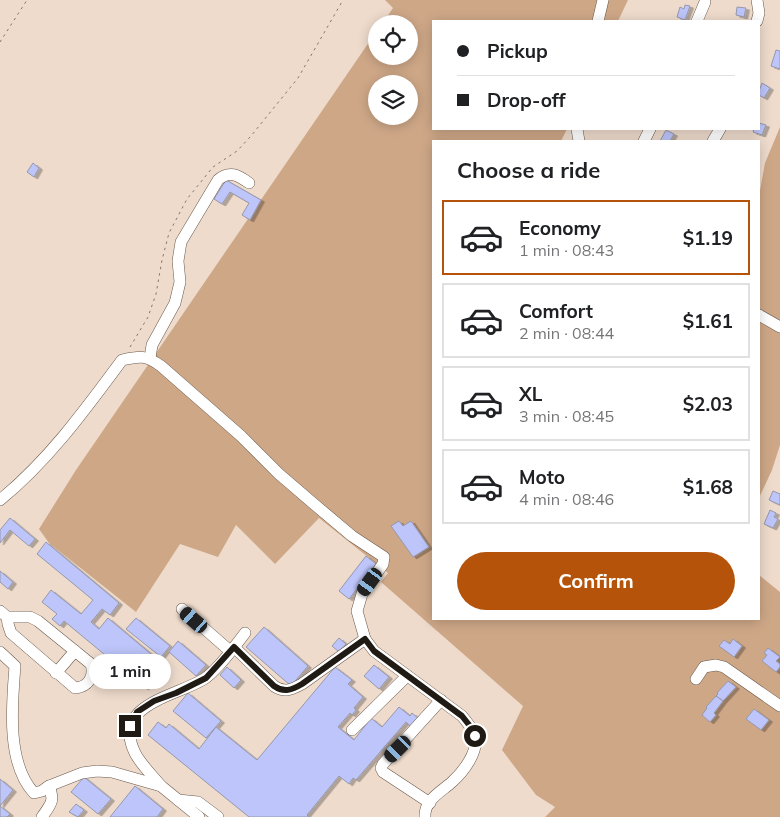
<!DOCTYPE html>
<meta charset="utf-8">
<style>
body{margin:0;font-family:Mulish,sans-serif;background:#f2f2f2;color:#202124;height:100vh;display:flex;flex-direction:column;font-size:19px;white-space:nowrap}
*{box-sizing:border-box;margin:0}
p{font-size:16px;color:#757577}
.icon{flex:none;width:28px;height:28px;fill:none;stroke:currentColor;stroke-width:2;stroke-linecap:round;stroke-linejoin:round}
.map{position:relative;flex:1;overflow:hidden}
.panel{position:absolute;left:432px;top:140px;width:328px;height:480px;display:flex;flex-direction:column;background:#fff;border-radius:0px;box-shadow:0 2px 12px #0003}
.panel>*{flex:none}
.banner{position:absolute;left:432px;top:20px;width:328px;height:110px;border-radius:0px;box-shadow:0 2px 12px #0003;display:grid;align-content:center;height:110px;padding:0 25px;background:#fff}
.buttons{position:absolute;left:368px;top:15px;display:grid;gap:10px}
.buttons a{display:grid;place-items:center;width:50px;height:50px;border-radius:50%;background:#fff;box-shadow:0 2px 12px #0003;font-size:25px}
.end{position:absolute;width:22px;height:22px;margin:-11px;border:6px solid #201a14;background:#fff;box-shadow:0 0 0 2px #fff}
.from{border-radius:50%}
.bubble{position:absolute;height:35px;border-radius:18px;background:#fff;box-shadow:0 2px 12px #0003;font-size:16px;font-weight:700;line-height:35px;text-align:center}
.car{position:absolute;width:15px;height:30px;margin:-15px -8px;border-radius:6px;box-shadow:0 0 4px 1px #0007;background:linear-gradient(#222 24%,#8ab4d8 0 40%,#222 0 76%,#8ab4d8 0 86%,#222 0)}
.banner b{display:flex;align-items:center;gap:18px;height:48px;font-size:19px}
.banner b+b{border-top:1px solid #e0e0e0}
.banner i{width:12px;height:12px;background:#202124}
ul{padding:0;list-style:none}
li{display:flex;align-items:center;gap:15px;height:75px;margin:0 10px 8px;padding:0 15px;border:2px solid #e0e0e0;border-radius:0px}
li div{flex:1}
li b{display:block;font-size:19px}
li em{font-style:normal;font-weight:700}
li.active{border-color:#b45309}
li>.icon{width:45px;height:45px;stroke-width:1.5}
h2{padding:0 25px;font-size:22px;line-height:60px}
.cta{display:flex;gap:10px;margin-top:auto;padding:10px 25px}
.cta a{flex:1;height:58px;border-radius:30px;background:#b45309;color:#fff;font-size:20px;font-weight:700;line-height:58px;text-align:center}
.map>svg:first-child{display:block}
</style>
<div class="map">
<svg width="780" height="817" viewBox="0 0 780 817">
<defs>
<filter id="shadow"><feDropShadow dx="3.5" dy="2" stdDeviation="0" flood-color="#0004"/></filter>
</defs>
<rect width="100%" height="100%" fill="#eedbcc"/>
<g fill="#cea787" fill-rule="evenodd">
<path d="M385 0H628L618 21H434V129H567L561 141H434V619H759V575L780 592V817H545L555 807 536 795 502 750 523 706 381 582 388 573 319 518 275 564 236 525 218 557 180 544 136 612 49 543 39 529 76 470 376 32V56H409V24H382L393 8ZM376 84H409V116H376Z"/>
<path d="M780 127V445L772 470 759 498V196L765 163Z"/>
</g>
<g fill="#bdc5fa" stroke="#9598ac" filter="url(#shadow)">
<path d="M685 5 690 6 685 20 677 17 680 7 684 9Z"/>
<path d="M737 7 746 8 744 17 736 15Z"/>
<path d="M776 50 780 51V69L771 66Z"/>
<path d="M762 83 770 88 764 98 759 95V91Z"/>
<path d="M759 123 766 125 762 135 753 132 754 129H759Z"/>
<path d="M666 130 674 134 670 141H660Z"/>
<path d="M33 163 39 168 34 177 27 172Z"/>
<path d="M226 180 261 200 250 220 242 215 249 203 230 192 222 204 214 199Z"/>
<path d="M773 491 780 494V505L769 500Z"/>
<path d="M770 510 776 513 774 517 778 519 773 528 764 524Z"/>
<path d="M10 518 35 539 29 546 10 530 0 543V530Z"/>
<path d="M399 521 403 526 411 521 429 547 413 557 391 526Z"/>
<path d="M46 542 119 603 110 615 102 609 91 622 99 629 108 618 164 665 145 688 64 621 60 626 52 619 57 614 42 602 51 590 81 614 93 600 37 554Z"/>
<path d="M366 556 376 564 349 599 339 591Z"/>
<path d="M0 571 13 582 8 589 0 582Z"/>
<path d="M136 618 170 646 161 657 126 629Z"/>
<path d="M264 627 308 666 291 686 246 647Z"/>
<path d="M339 638 346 644 339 652 332 646Z"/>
<path d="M733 639 742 646 734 657 719 646 724 640 730 644Z"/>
<path d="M178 641 206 665 196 676 169 652Z"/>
<path d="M768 648 780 657 776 661 780 664V667L776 672 762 661 767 655 764 653Z"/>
<path d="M374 665 389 677 379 689 364 676Z"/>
<path d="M227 667 241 680 234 688 220 675Z"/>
<path d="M335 667 352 680 348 684 363 697 354 708 356 710 352 715 350 713 338 727 354 740 371 718 382 727 399 707 410 716 412 713 419 719 412 728 406 722 356 780 353 778 349 784 339 776 307 815 309 817H249L148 735 158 722 166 728 169 724 199 749 216 727 257 760Z"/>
<path d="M728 681 736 687 723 701 716 696 718 694 717 693Z"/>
<path d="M188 693 221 721 206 738 173 711Z"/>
<path d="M716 696 723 701 714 713 716 715 710 722 702 715 707 708 706 707Z"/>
<path d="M754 709 769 720 761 730 746 719Z"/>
<path d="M84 777 111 799 98 814 71 792Z"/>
<path d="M0 779 13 790 0 806 10 814 7 817H0Z"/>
<path d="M135 786 163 809 157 817H110Z"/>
<path d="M76 804 84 810 78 817 69 812Z"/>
</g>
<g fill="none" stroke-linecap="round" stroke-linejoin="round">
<defs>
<g id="minor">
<path d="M598 21 603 0"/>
<path d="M697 21 705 2"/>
<path d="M757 21 759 13 757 0"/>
<path d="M577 129 579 141"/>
<path d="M644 141 650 129"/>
<path d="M713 141 720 129"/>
<path d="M759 315 780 327"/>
<path d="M150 358 152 345 175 303 180 282 178 261 181 242 218 180C229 170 238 175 249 183"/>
<path d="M0 500C48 461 85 410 122 360 140 356 146 355 161 366L241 436 279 474 314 504 352 536 384 557 383 564 362 594 357 611 365 639 374 651 462 716C467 722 472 728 475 735 479 752 463 772 452 782 441 792 424 800 425 817"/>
<path d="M182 609 230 651"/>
<path d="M0 611 7 617 8 624 11 633 75 688C88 687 95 677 91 664L38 621 30 617H7"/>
<path d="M234 647 274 686C284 693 291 690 302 684L365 639"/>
<path d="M0 652 15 666C12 704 6 763 34 793L42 791 49 786 82 773 97 771 112 772 161 786 199 817"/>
<path d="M56 673 75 651"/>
<path d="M696 679 704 667 716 665 724 667 780 706"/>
<path d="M352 730 407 676"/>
<path d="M161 786C153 776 141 765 135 753 111 704 175 697 204 679 217 671 236 645 245 633"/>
<path d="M178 800 198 802 218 817"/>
<path d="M430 803 383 772 381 768 383 764 441 700"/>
<path d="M42 817C51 804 55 801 49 786"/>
</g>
</defs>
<use href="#minor" stroke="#69594c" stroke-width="12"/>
<g stroke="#84786d" stroke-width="1" stroke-dasharray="2.5 4" stroke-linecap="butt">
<path d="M0 42 27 0"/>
<path d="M130 347 148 317 156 294 162 260 169 233 187 199 213 167 237 151 251 136 298 78 343 0"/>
</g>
<use href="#minor" stroke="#fff" stroke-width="11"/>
</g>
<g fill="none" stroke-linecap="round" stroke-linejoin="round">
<path stroke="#201a14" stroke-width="6" d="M130 726 137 712 154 701 176 693 206 678 234 647 274 686C284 693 292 690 302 684L365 639 374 651 462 716 470 726 475 736"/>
</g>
</svg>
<div class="buttons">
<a><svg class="icon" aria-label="locate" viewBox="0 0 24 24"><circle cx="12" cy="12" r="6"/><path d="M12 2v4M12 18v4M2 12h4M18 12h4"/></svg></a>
<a><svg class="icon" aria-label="layers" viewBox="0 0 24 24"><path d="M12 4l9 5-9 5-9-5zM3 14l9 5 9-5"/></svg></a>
</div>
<i class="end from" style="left:475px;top:736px"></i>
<i class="end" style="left:130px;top:726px"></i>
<div class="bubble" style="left:89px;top:654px;width:82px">1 min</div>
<i class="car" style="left:370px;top:582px;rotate:216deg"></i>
<i class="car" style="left:194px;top:620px;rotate:311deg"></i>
<i class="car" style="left:398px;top:749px;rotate:225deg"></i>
<div class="banner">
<b><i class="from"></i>Pickup</b>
<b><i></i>Drop-off</b>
</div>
<section class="panel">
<h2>Choose a ride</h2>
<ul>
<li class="active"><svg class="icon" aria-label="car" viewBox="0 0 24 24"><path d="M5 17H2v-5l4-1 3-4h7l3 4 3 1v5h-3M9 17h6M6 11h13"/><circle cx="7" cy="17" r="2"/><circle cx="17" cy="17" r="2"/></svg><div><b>Economy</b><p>1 min · 08:43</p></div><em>$1.19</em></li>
<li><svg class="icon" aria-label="car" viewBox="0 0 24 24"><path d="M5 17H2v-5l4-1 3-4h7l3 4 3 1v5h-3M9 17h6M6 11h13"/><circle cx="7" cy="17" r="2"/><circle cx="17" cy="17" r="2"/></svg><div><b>Comfort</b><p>2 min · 08:44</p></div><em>$1.61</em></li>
<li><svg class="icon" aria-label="car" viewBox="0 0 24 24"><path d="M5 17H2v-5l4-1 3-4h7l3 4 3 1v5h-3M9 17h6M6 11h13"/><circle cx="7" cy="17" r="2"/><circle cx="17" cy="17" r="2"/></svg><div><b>XL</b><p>3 min · 08:45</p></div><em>$2.03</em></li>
<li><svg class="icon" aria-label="car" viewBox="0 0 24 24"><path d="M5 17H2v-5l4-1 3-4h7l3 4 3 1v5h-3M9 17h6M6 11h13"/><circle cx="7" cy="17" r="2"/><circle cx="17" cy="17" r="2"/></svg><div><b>Moto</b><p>4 min · 08:46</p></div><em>$1.68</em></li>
</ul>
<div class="cta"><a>Confirm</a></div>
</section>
</div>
